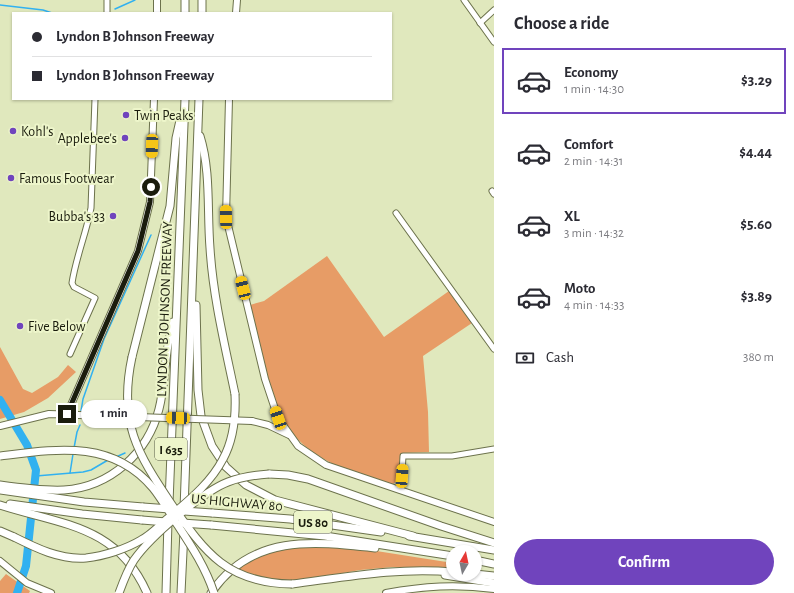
<!DOCTYPE html>
<meta charset="utf-8">
<style>
body{margin:0;font-family:"Alegreya Sans",sans-serif;background:#f7f7f7;color:#2b2b33;height:100vh;display:flex;flex-direction:column;font-size:15px;white-space:nowrap}
*{box-sizing:border-box;margin:0}
p{font-size:13px;color:#7c7c81}
.icon{flex:none;width:22px;height:22px;fill:none;stroke:currentColor;stroke-width:2;stroke-linecap:round;stroke-linejoin:round}
.map{position:relative;flex:1;overflow:hidden}
.side{display:flex;flex-direction:column;background:#fff;width:300px}
.side>*{flex:none}
.guide{position:absolute;left:12px;top:12px;width:380px;height:88px;border-radius:0px;box-shadow:0 1px 3px #0004;display:grid;align-content:center;height:88px;padding:0 20px;background:#fff}
.needle{width:26px;rotate:9deg}
.fabs{position:absolute;left:446px;top:545px;display:grid;gap:8px}
.fabs a{display:grid;place-items:center;width:36px;height:36px;border-radius:50%;background:#fff;box-shadow:0 1px 3px #0004;font-size:20px}
.end{position:absolute;width:18px;height:18px;margin:-9px;border:5px solid #1a1c0d;background:#fff;box-shadow:0 0 0 2px #fff}
.from{border-radius:50%}
.bubble{position:absolute;height:28px;border-radius:14px;background:#fff;box-shadow:0 1px 3px #0004;font-size:13px;font-weight:700;line-height:28px;text-align:center}
.car{position:absolute;width:12px;height:24px;margin:-12px -6px;border-radius:5px;box-shadow:0 0 3px 1px #0007;background:linear-gradient(#f5c518 24%,#345 0 40%,#f5c518 0 76%,#345 0 86%,#f5c518 0)}
.guide b{display:flex;align-items:center;gap:14px;height:38px;font-size:15px}
.guide b+b{border-top:1px solid #e1e1e2}
.guide i{width:10px;height:10px;background:#2b2b33}
ul{padding:0;list-style:none}
li{display:flex;align-items:center;gap:12px;height:66px;margin:0 8px 6px;padding:0 12px;border:2px solid transparent;border-radius:0px}
li div{flex:1}
li b{display:block;font-size:15px}
li em{font-style:normal;font-weight:700}
li.selected{border-color:#7044bd}
li>.icon{width:36px;height:36px;stroke-width:1.5}
h2{padding:0 20px;font-size:18px;line-height:48px}
.pay{display:flex;align-items:center;gap:10px;height:44px;padding:0 20px;font-size:15px}
.pay p{margin-inline-start:auto}
.action{display:flex;gap:8px;margin-top:auto;padding:8px 20px}
.action a{flex:1;height:46px;border-radius:24px;background:#7044bd;color:#fff;font-size:16px;font-weight:700;line-height:46px;text-align:center}
main{display:flex;flex:1;min-height:0}
.map>svg:first-child{display:block}
</style>
<main>
<div class="map">
<svg width="494" height="593" viewBox="0 0 494 593">
<rect width="100%" height="100%" fill="#e0e8bd"/>
<g fill="#e79c66">
<path d="M327 256 384 337 449 291 472 323 423 356 428 412 429 452 401 453 396 482 393 484C371 477 345 472 324 459 312 452 298 442 290 430 265 395 260 346 250 305L264 301Z"/>
<path d="M0 347 23 389 32 393 58 377 68 365 76 372 48 398 24 412 0 419Z"/>
<path d="M321 546 370 550 453 563V569L393 567 360 570 294 582 259 579 236 570C265 549 287 548 321 546Z"/>
<path d="M6 574 30 591 29 593H0V581Z"/>
</g>
<g fill="none" stroke-linecap="round" stroke-linejoin="round">
<g stroke="#31b1f0" stroke-width="1.5">
<path d="M0 5 43 10 52 13"/>
<path d="M115 9 135 0"/>
<path d="M81 411 83 399 104 339 151 235"/>
<path d="M74 448 77 432 80 425"/>
<path d="M116 457 125 453"/>
<path d="M70 473 73 454"/>
<path d="M36 476 83 472 91 470 108 460"/>
</g>
<path stroke="#31b1f0" stroke-width="8" d="M0 400 27 445 36 470 26 566 17 593"/>
<defs>
<g id="minor">
<path d="M464 0 494 42"/>
<path d="M107 13V0"/>
<path d="M480 23 494 10"/>
<path d="M492 191 494 194"/>
<path d="M396 213 494 349"/>
<path d="M70 354 95 298 74 287 72 283C76 257 86 234 91 208L95 99"/>
<path d="M401 490 403 456H452L494 449"/>
</g>
<g id="major">
<path d="M157 13V0"/>
<path d="M236 13 237 0"/>
<path d="M229 99 226 217 265 379 278 418 298 446 326 465 494 522"/>
<path d="M67 414 138 251 150 202 154 99"/>
<path d="M252 421 268 425 289 435"/>
<path d="M0 426 49 414 138 417"/>
<path d="M0 561 27 583 51 593"/>
<path d="M386 593C424 586 456 584 494 589"/>
</g>
<g id="highway">
<path d="M185 0V13"/>
<path d="M202 13V0"/>
<path d="M200 136C211 171 207 211 210 248 213 297 225 346 235 394"/>
<path d="M196 305 198 390 201 416 212 446 226 467 246 485 275 500 413 536"/>
<path d="M132 357 170 206 176 138 181 116"/>
<path d="M269 474 288 475 308 479 441 526 494 543"/>
<path d="M0 485C21 488 42 491 64 490 110 487 148 453 159 409 164 390 164 371 167 352 168 342 171 332 173 322"/>
<path d="M0 490 84 502 143 507"/>
<path d="M169 503 185 99"/>
<path d="M10 504 82 514 142 520"/>
<path d="M0 505C62 525 117 525 147 593"/>
<path d="M184 509 199 99"/>
<path d="M212 513 290 519 381 532"/>
<path d="M211 525 325 536 453 556"/>
<path d="M0 531 14 537"/>
<path d="M409 536 494 550"/>
<path d="M475 560 494 564"/>
<path d="M475 574 494 576"/>
<path d="M445 575 494 583"/>
<path d="M292 584C346 577 398 567 453 572"/>
<path d="M166 593 168 521"/>
<path d="M181 593 184 531"/>
<path d="M211 593C251 534 313 541 375 548"/>
</g>
</defs>
<use href="#minor" stroke="#6c724c" stroke-width="7"/>
<use href="#major" stroke="#6c724c" stroke-width="8"/>
<use href="#highway" stroke="#6c724c" stroke-width="9"/>
<use href="#minor" stroke="#fff" stroke-width="5"/>
<use href="#major" stroke="#fff" stroke-width="6"/>
<use href="#highway" stroke="#fff" stroke-width="7"/>
<defs>
<path id="major-bridge" d="M138 417 252 421"/>
<g id="highway-bridge">
<path d="M132 357C118 422 137 453 172 505 206 554 228 583 292 584"/>
<path d="M0 456C56 449 112 439 153 488 161 498 168 510 175 521 190 544 205 566 214 593"/>
<path d="M143 507 170 509"/>
<path d="M184 511 212 513"/>
<path d="M142 520 166 522"/>
<path d="M182 523 211 525"/>
<path d="M14 537C36 548 60 560 86 558 104 556 126 549 141 540 151 535 159 526 167 519 188 501 210 484 223 459 234 439 236 417 235 394"/>
<path d="M119 593C123 582 128 569 134 560 150 537 202 492 228 482 241 477 255 475 269 474"/>
</g>
</defs>
<use href="#major-bridge" stroke="#6c724c" stroke-width="8" stroke-linecap="butt"/>
<use href="#highway-bridge" stroke="#6c724c" stroke-width="9" stroke-linecap="butt"/>
<use href="#major-bridge" stroke="#fff" stroke-width="6"/>
<use href="#highway-bridge" stroke="#fff" stroke-width="7"/>
</g>
<g fill="none" stroke-linecap="round" stroke-linejoin="round">
<path stroke="#1a1c0d" stroke-width="5" d="M67 414 138 251 150 202 151 187"/>
</g>
<g fill="#7044bd" stroke="#edf5ca" stroke-width="1.5">
<circle cx="126" cy="115" r="4"/>
<circle cx="13" cy="131" r="4"/>
<circle cx="125" cy="138" r="4"/>
<circle cx="11" cy="178" r="4"/>
<circle cx="113" cy="216" r="4"/>
<circle cx="20" cy="326" r="4"/>
</g>
<g text-anchor="middle" stroke-width="4" stroke-linejoin="round" paint-order="stroke">
<g fill="#edf5ca" stroke="#595d46" stroke-width="1">
<rect x="155" y="438" width="32" height="22" rx="3"/>
<rect x="294" y="511" width="38" height="22" rx="3"/>
</g>
<g font-size="13" font-weight="bold" fill="#1a1c0d">
<text x="171" y="454">I 635</text>
<text x="313" y="527">US 80</text>
</g>
<g font-size="14" fill="#1a1c0d" stroke="#edf5ca" text-anchor="start">
<text x="134" y="120">Twin Peaks</text>
<text x="21" y="136">Kohl's</text>
<text x="117" y="143" text-anchor="end">Applebee's</text>
<text x="19" y="183">Famous Footwear</text>
<text x="105" y="221" text-anchor="end">Bubba's 33</text>
<text x="28" y="331">Five Below</text>
</g>
<g font-size="14" fill="#1a1c0d" stroke="#edf5ca">
<text transform="translate(164 309) rotate(-88)" y="5">LYNDON B JOHNSON FREEWAY</text>
<text transform="translate(237 502) rotate(5)" y="5">US HIGHWAY 80</text>
</g>
</g>
</svg>
<div class="fabs">
<a><svg class="needle" viewBox="-14 -14 28 28"><path d="M0-13l5 13h-10z" fill="#e53935"/><path d="M0 13l5-13h-10z" fill="#7c7c81"/></svg></a>
</div>
<i class="end from" style="left:151px;top:187px"></i>
<i class="end" style="left:67px;top:414px"></i>
<div class="bubble" style="left:81px;top:400px;width:66px">1 min</div>
<i class="car" style="left:152px;top:146px;rotate:182deg"></i>
<i class="car" style="left:226px;top:217px;rotate:359deg"></i>
<i class="car" style="left:243px;top:288px;rotate:346deg"></i>
<i class="car" style="left:178px;top:418px;rotate:272deg"></i>
<i class="car" style="left:278px;top:418px;rotate:341deg"></i>
<i class="car" style="left:402px;top:476px;rotate:4deg"></i>
<div class="guide">
<b><i class="from"></i>Lyndon B Johnson Freeway</b>
<b><i></i>Lyndon B Johnson Freeway</b>
</div>
</div>
<section class="side">
<h2>Choose a ride</h2>
<ul>
<li class="selected"><svg class="icon" aria-label="car" viewBox="0 0 24 24"><path d="M5 17H2v-5l4-1 3-4h7l3 4 3 1v5h-3M9 17h6M6 11h13"/><circle cx="7" cy="17" r="2"/><circle cx="17" cy="17" r="2"/></svg><div><b>Economy</b><p>1 min · 14:30</p></div><em>$3.29</em></li>
<li><svg class="icon" aria-label="car" viewBox="0 0 24 24"><path d="M5 17H2v-5l4-1 3-4h7l3 4 3 1v5h-3M9 17h6M6 11h13"/><circle cx="7" cy="17" r="2"/><circle cx="17" cy="17" r="2"/></svg><div><b>Comfort</b><p>2 min · 14:31</p></div><em>$4.44</em></li>
<li><svg class="icon" aria-label="car" viewBox="0 0 24 24"><path d="M5 17H2v-5l4-1 3-4h7l3 4 3 1v5h-3M9 17h6M6 11h13"/><circle cx="7" cy="17" r="2"/><circle cx="17" cy="17" r="2"/></svg><div><b>XL</b><p>3 min · 14:32</p></div><em>$5.60</em></li>
<li><svg class="icon" aria-label="car" viewBox="0 0 24 24"><path d="M5 17H2v-5l4-1 3-4h7l3 4 3 1v5h-3M9 17h6M6 11h13"/><circle cx="7" cy="17" r="2"/><circle cx="17" cy="17" r="2"/></svg><div><b>Moto</b><p>4 min · 14:33</p></div><em>$3.89</em></li>
</ul>
<div class="pay"><svg class="icon" aria-label="cash" viewBox="0 0 24 24"><path d="M3 7h18v10H3z"/><circle cx="12" cy="12" r="2"/></svg>Cash<p>380 m</p></div>
<div class="action"><a>Confirm</a></div>
</section>
</main>
